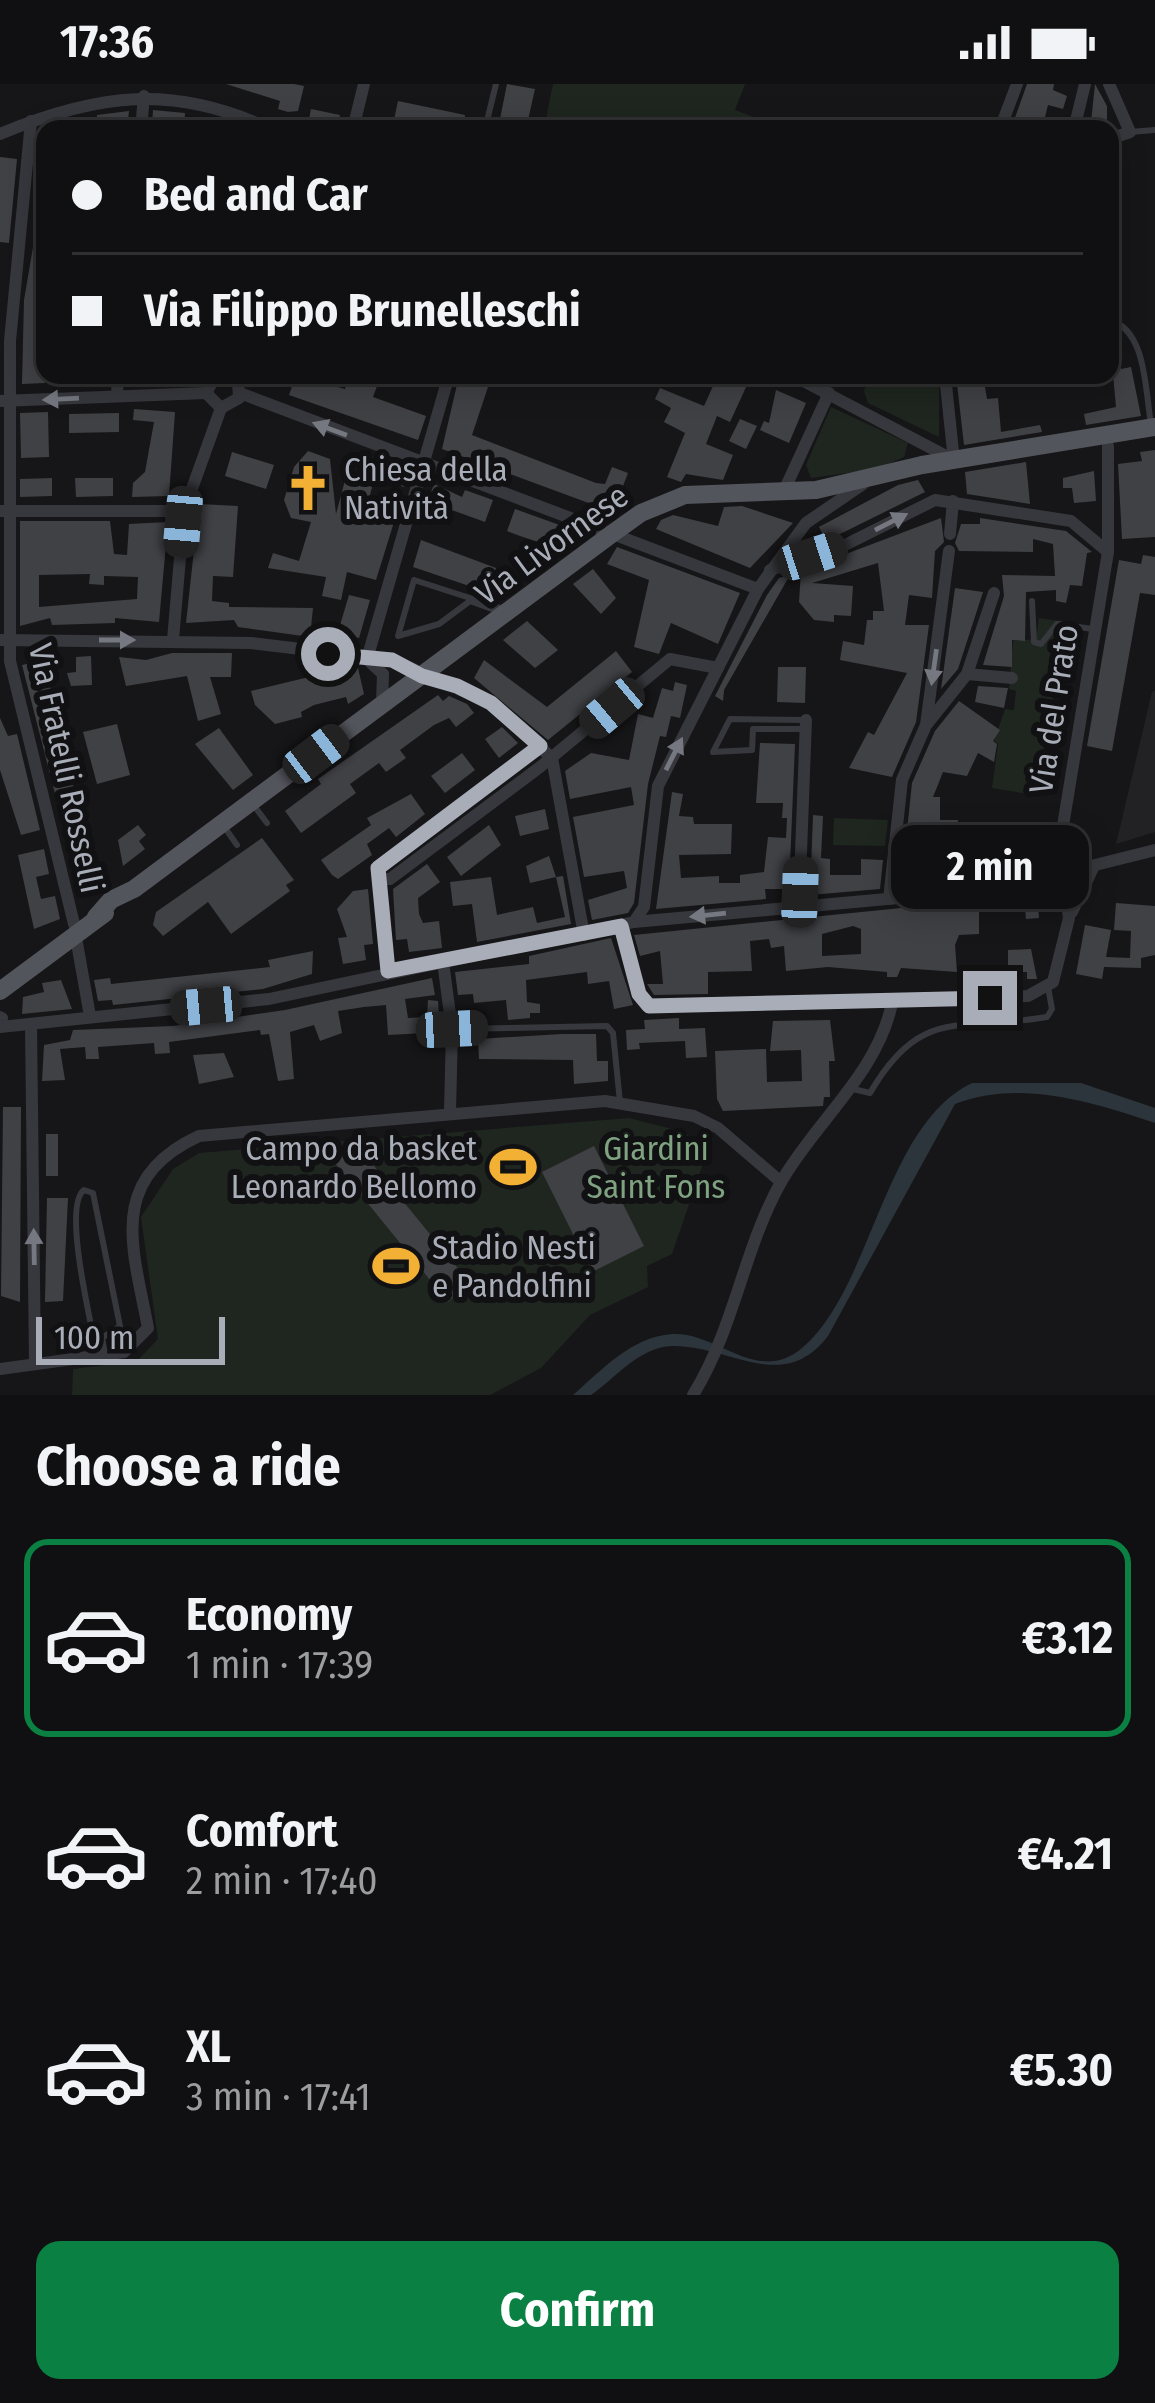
<!DOCTYPE html>
<meta charset="utf-8">
<style>
body{margin:0;font-family:"Fira Sans Condensed",sans-serif;background:#19191b;color:#f1f3f6;height:100vh;display:flex;flex-direction:column;font-size:45px;white-space:nowrap}
*{box-sizing:border-box;margin:0}
p{font-size:39px;color:#9c9d9f}
.icon{flex:none;width:66px;height:66px;fill:none;stroke:currentColor;stroke-width:2;stroke-linecap:round;stroke-linejoin:round}
.map{position:relative;height:1311px;overflow:hidden}
.panel{display:flex;flex-direction:column;background:#101012;flex:1}
.panel>*{flex:none}
.banner{position:absolute;left:36px;top:36px;width:1083px;height:264px;border-radius:24px;box-shadow:0 6px 30px #0003,0 0 0 3px #303032;display:grid;align-content:center;height:264px;padding:0 36px;background:#101012}
.scale{position:absolute;left:36px;bottom:30px;width:189px;box-sizing:border-box;padding-left:12px;border:6px solid #a8adb8;border-top:0;font-size:33px;line-height:42px;white-space:nowrap;color:#a8adb8;-webkit-text-stroke:9px #111113;paint-order:stroke}
.end{position:absolute;width:54px;height:54px;margin:-27px;border:15px solid #a8adb8;background:#111;box-shadow:0 0 0 6px #111}
.from{border-radius:50%}
.bubble{position:absolute;height:84px;border-radius:24px;background:#101012;box-shadow:0 6px 30px #0003,0 0 0 3px #303032;font-size:39px;font-weight:700;line-height:84px;text-align:center}
.car{position:absolute;width:36px;height:72px;margin:-36px -18px;border-radius:15px;box-shadow:0 0 9px 3px #0007;background:linear-gradient(#222 24%,#8ab4d8 0 40%,#222 0 76%,#8ab4d8 0 86%,#222 0)}
.banner b{display:flex;align-items:center;gap:42px;height:114px;font-size:45px}
.banner b+b{border-top:3px solid #303032}
.banner i{width:30px;height:30px;background:#f1f3f6}
ul{padding:0;list-style:none}
li{display:flex;align-items:center;gap:36px;height:198px;margin:0 24px 18px;padding:0 12px;border:6px solid transparent;border-radius:24px}
li div{flex:1}
li b{display:block;font-size:45px}
li em{font-style:normal;font-weight:700}
li.on{border-color:#0b8043}
li>.icon{width:108px;height:108px;stroke-width:1.5}
h2{padding:0 36px;font-size:54px;line-height:144px}
.action{display:flex;gap:24px;margin-top:auto;padding:24px 36px}
.action a{flex:1;height:138px;border-radius:24px;background:#0b8043;color:#fff;font-size:48px;font-weight:700;line-height:138px;text-align:center}
.status{display:flex;justify-content:space-between;align-items:center;height:84px;padding:0 60px;background:#101012;direction:ltr}
.status svg{height:33px;fill:currentColor}
.map>svg:first-child{display:block}
</style>
<div class="status"><b>17:36</b><svg viewBox="0 0 49 12"><path d="M0 12V9h3v3zM5 12V6h3v6zM10 12V3h3v9zM15 12V0h3v12zM26 1h20v11H26zM47 4h2v5h-2z"/></svg></div>
<div class="map">
<svg width="1155" height="1311" viewBox="0 0 1155 1311">
<rect width="100%" height="100%" fill="#161618"/>
<path fill="#222225" d="M1155 606V748L1116 760 1152 608Z"/>
<g fill="#1e261f">
<path d="M553 0H745L735 26 785 45H544Z"/>
<path d="M870 291H939V353L868 319 864 307Z"/>
<path d="M831 323 908 359 904 373 877 385 811 394 806 381Z"/>
<path d="M1039 534 1068 538 1063 558 1054 554 1052 567 1061 569 1035 711 992 704 998 660 994 657 1005 625 1014 626 1016 607 1009 605 1013 557 1036 555Z"/>
<path d="M834 734 888 736 885 762 833 761Z"/>
<path d="M629 1034 680 1047 709 1062 672 1170 647 1182 648 1203 590 1231 541 1284 490 1311H72L73 1285 137 1277 158 1255 141 1133 173 1085 199 1069Z"/>
</g>
<path fill="#2c353c" d="M972 999H1081L1155 1024V1039C1091 1018 1021 995 955 1020L828 1252C783 1311 730 1261 672 1262 639 1263 616 1294 591 1311H573C602 1286 631 1253 672 1250 717 1247 757 1302 802 1264 873 1204 883 1042 972 999Z"/>
<g fill="#404145" fill-rule="evenodd">
<path d="M226 0H294L304 2 298 27 288 28 278 25 280 17Z"/>
<path d="M507 0 535 5 526 45H498Z"/>
<path d="M1027 0H1054L1053 6 1067 12 1063 25 1048 21 1044 37 1033 33 1028 45H1011Z"/>
<path d="M1095 0 1107 22V45L1091 38Z"/>
<path d="M398 17 465 31 462 45H392Z"/>
<path d="M311 25 340 31 337 45H307Z"/>
<path d="M153 26 185 29 184 43 152 41Z"/>
<path d="M129 27 127 45H96L97 31Z"/>
<path d="M0 73 17 75 9 159 0 158Z"/>
<path d="M39 128H45V299L22 300 24 216Z"/>
<path d="M1110 257 1121 285 1131 283 1141 332 1086 341 1084 330 1116 323Z"/>
<path d="M296 291 345 305 350 291H381L373 313 426 332 418 356 289 311Z"/>
<path d="M468 291H492L472 351 596 399 605 400 612 383 628 389 613 428 442 365 459 292Z"/>
<path d="M718 291 747 301 730 338 717 332 706 360 733 371 723 396 686 390 681 398 667 393 685 349 664 338 671 324 655 315 660 304 704 322Z"/>
<path d="M956 291H983L987 315 998 314 1001 348 1040 341 1042 348 964 361Z"/>
<path d="M776 306 806 319 789 359 760 346 764 337 769 339Z"/>
<path d="M134 325 175 328 169 412 132 413 133 399 145 388 154 338 133 336Z"/>
<path d="M48 328 49 373 21 374 20 329Z"/>
<path d="M119 329V348L69 349V330Z"/>
<path d="M740 335 757 342 746 365 729 357Z"/>
<path d="M1155 366V453L1122 455 1118 380 1142 377 1140 368Z"/>
<path d="M308 367 330 375 336 430 347 389 356 392 363 370 409 385 404 403 375 393 369 414 399 422 376 496 347 488 341 516 322 512 326 493 268 484 273 469 299 477 311 438 291 434 284 416 294 383Z"/>
<path d="M232 368 274 381 266 405 225 392Z"/>
<path d="M1026 378 1030 420 967 410 965 388Z"/>
<path d="M1094 387 1096 417 1074 419 1072 404H1063V394Z"/>
<path d="M52 394V412L20 413V395Z"/>
<path d="M75 394H113V412L76 413Z"/>
<path d="M918 396 925 408 826 457 819 443 898 401Z"/>
<path d="M434 400 462 413 465 406 493 416 485 438 449 425 446 433 425 425Z"/>
<path d="M199 420 238 422 233 493 213 492 212 517 229 519V523L313 524 310 553 238 543 234 536 186 539Z"/>
<path d="M742 422 793 439 750 484 656 445 661 436 673 431 718 442 724 423Z"/>
<path d="M515 425 554 439 587 452 566 467 520 452 507 447Z"/>
<path d="M941 434 944 458 935 467 932 514 909 511 905 541H929L916 638 892 693 849 684 868 648 874 651 907 589 840 576 843 557 864 561 867 536H873V527H884L878 479 812 499 853 502 851 532 834 531V538L814 536 799 518 801 487Z"/>
<path d="M980 434 1066 447 1092 468 1087 469 1082 502 1070 501 1066 519 1056 517V506L1026 508 1025 557 1012 556V583L983 581 1004 512 1002 491 1055 492 1053 460 1033 455V468L959 467 955 459 961 440H980Z"/>
<path d="M20 437H110L114 470 127 471 129 440 168 438 159 538 115 534V539L52 541 50 534 20 542ZM90 490 89 500 104 501V492L138 493 137 515 39 523V491Z"/>
<path d="M421 456 496 484 487 508 413 483Z"/>
<path d="M617 463 740 509 718 560 671 539 659 570 634 563 649 496 607 480Z"/>
<path d="M1143 471 1155 473V511L1140 509 1112 667 1087 662 1119 476 1141 480Z"/>
<path d="M593 485 616 514 601 530 573 500Z"/>
<path d="M790 491 724 606 723 617 715 612 767 511 779 494Z"/>
<path d="M955 504 983 508 958 585 941 605Z"/>
<path d="M349 511 370 516 359 554 338 548Z"/>
<path d="M527 537 558 566 535 584 503 556Z"/>
<path d="M616 567 632 588 548 656 474 594 484 576 547 623Z"/>
<path d="M172 569H232L231 593H210L221 630 198 637 187 592 126 602 119 573 146 576Z"/>
<path d="M91 572 92 601 71 602 67 589 76 588V573Z"/>
<path d="M40 577 59 626 72 698 100 793 78 799 22 581Z"/>
<path d="M335 580 358 584 364 610 348 620 346 613 314 621 301 628 302 633 275 640 255 621 251 607 309 593 308 586Z"/>
<path d="M778 583H806L805 619 777 618Z"/>
<path d="M675 598 687 601 680 634 671 632 666 653 660 652 648 700 634 819 628 829 592 836 588 816 627 804 624 787 584 793 573 733 634 721 631 703 570 715 565 687 591 669 629 676 638 630 653 634 662 604 673 607Z"/>
<path d="M978 602 1008 604 1004 624 975 618Z"/>
<path d="M438 611 443 617 449 612 467 620 474 629 456 643 449 634 434 641 400 666 406 674 386 688 379 679 350 700 356 709 301 749 285 727 321 700 318 695Z"/>
<path d="M959 617 1000 646 993 657 997 660 994 678 978 669 967 692 943 688 933 713H940V736H958L957 749 925 750 926 779 1027 771 1024 786 1045 783 1033 786 901 803 912 699 935 647Z"/>
<path d="M0 634 8 652 17 650 40 746 21 751 0 686Z"/>
<path d="M117 640 130 691 97 700 83 648Z"/>
<path d="M502 643 518 659 499 674 485 655Z"/>
<path d="M219 644 253 691 233 706 195 660Z"/>
<path d="M760 659 795 660 789 805H765L766 815 656 825 672 708 683 710 679 732 693 733 694 740H732L731 770 679 771 681 794 719 792V799H740V791L764 788 768 753 786 754 787 734H782L783 719H756Z"/>
<path d="M462 669 475 686 445 709 431 692Z"/>
<path d="M411 710 425 730 396 753 389 744 367 760 372 771 338 795 332 791 321 776 371 741 367 734Z"/>
<path d="M545 725 549 745 520 752 515 732Z"/>
<path d="M813 731 823 732 821 774 830 775V791H861V775L883 776 880 805 810 811Z"/>
<path d="M138 741 146 751 139 757 145 765 123 782 118 756Z"/>
<path d="M489 741 501 761 461 792 447 773Z"/>
<path d="M262 754 294 796 286 801 290 807 231 850 208 818 163 852 153 841 156 828Z"/>
<path d="M44 765 49 790 36 793 41 815 55 812 60 835 34 845 18 771Z"/>
<path d="M549 772 556 793 530 799 526 782Z"/>
<path d="M427 780 440 798 418 814 419 830 423 839 439 837 442 864 409 868 407 855 396 856 393 805Z"/>
<path d="M563 792 571 840 477 858 472 820 453 822 450 798 491 793 497 831 533 823 537 839 565 833 556 793Z"/>
<path d="M1051 803 1037 806 1039 834 1026 835 1025 825H1001V817L979 821V850L959 851 955 861 957 888 901 884 897 893H887V888L828 883 786 887 784 862 771 864 769 855 750 857 752 887 708 888V910L654 911 647 900H663L660 867 640 872 634 851 921 822ZM853 842 861 845V870L822 872V850Z"/>
<path d="M368 805 373 860 364 861 366 876 343 880 338 854 347 853 337 825 353 807Z"/>
<path d="M1116 819 1155 822V871L1141 874V884L1104 883 1102 895 1076 890 1085 841 1111 846 1106 873 1130 874 1131 847 1114 846Z"/>
<path d="M611 854 633 921 614 925 609 897 588 900 587 888 526 896 527 918 540 920V929H530V934L508 936 506 916 474 919 473 910 458 911 455 888 529 880V872Z"/>
<path d="M1031 865 1037 895H1027V888H1008V866Z"/>
<path d="M313 867 312 890 263 905 113 921 112 916 98 917 94 896 110 894 111 900 270 883 268 876Z"/>
<path d="M432 894 435 911 405 915 408 934 427 933 428 916 438 917 441 958 425 957 426 949 388 951 386 921 364 923 338 927 342 949 320 957 314 941 290 948 294 995 278 997 269 950 261 951 260 946 169 958 170 969 155 970 154 959 98 963 99 975H86L85 963 60 965 65 996 42 997 44 961 70 956 73 946 173 942 285 926Z"/>
<path d="M61 896 72 925 22 930 23 913 44 908 42 899Z"/>
<path d="M679 934V945L705 944 707 973 686 974 685 957 639 959 640 965 627 966 626 946 645 945 644 936Z"/>
<path d="M830 936 835 977H829L830 1013H824L823 1022 723 1027 717 1015 715 967 766 965 767 998 802 997 801 966 770 967 773 937Z"/>
<path d="M562 950H596L597 977H608V997L574 1000 573 976 479 975 478 955Z"/>
<path d="M224 969 234 993 199 1000 193 971Z"/>
<path d="M3 1023H21L20 1218 1 1212Z"/>
<rect x="46" y="1050" width="12" height="42"/>
<path d="M357 1061 470 1199 448 1218 335 1079Z"/>
<path d="M594 1062 644 1162 592 1188 542 1088Z"/>
<path d="M47 1114H68L63 1217 45 1218Z"/>
</g>
<g fill="none" stroke-linecap="round" stroke-linejoin="round">
<g stroke="#37383d" stroke-width="6">
<path d="M485 45 496 0"/>
<path d="M1130 48 1155 46"/>
<path d="M1110 236C1147 247 1145 307 1151 340"/>
<path d="M1032 517 1034 558 1041 560 1057 540 1093 545"/>
<path d="M500 528 470 517 439 540 398 552 414 496 501 524"/>
<path d="M805 645H753L752 666 713 668 730 635 805 636"/>
<path d="M255 723 267 739"/>
<path d="M225 744 237 761"/>
<path d="M452 945 607 942 613 949 620 1018"/>
<path d="M853 1005 870 1009C921 921 960 948 1047 933L1052 925 1048 903"/>
<path d="M97 1271C92 1242 62 1122 84 1106L93 1109 120 1242 102 1254 105 1270"/>
</g>
<g stroke="#37383d" stroke-width="12">
<path d="M1109 0 1130 48 1110 55"/>
<path d="M31 37 10 257V577L74 840"/>
<path d="M141 45 144 12"/>
<path d="M353 45 364 0"/>
<path d="M1000 45 1017 0"/>
<path d="M1074 45 1085 0"/>
<path d="M0 50C98 9 174 0 270 45"/>
<path d="M216 291 206 309 221 324 239 314 238 298 230 291"/>
<path d="M792 291 950 374"/>
<path d="M945 291 954 377"/>
<path d="M240 309 758 505"/>
<path d="M117 311 118 291"/>
<path d="M0 317 206 309"/>
<path d="M783 409 829 309"/>
<path d="M0 427H184"/>
<path d="M950 450 953 417"/>
<path d="M770 486 841 463 935 416 1071 437 1108 468"/>
<path d="M0 556 251 559 392 576 491 619 552 674"/>
<path d="M173 556 184 427 221 324"/>
<path d="M367 575 449 291"/>
<path d="M368 576 383 590 382 620"/>
<path d="M967 590 1012 594"/>
<path d="M927 640 967 590 994 509"/>
<path d="M552 674 584 851"/>
<path d="M379 795H390L540 683 670 575 718 584"/>
<path d="M1035 796 1155 766"/>
<path d="M889 815 902 696 926 641 949 467"/>
<path d="M799 822 806 636"/>
<path d="M1072 828 1093 784"/>
<path d="M634 838 920 812 1032 796"/>
<path d="M621 842 639 910 649 922 1028 912 1053 898 1069 834 1059 766 1108 468V362"/>
<path d="M75 848 90 932"/>
<path d="M443 878 452 945 450 1028"/>
<path d="M388 887 378 784 540 662"/>
<path d="M0 933 2 934"/>
<path d="M31 940 35 1280"/>
<path d="M0 943 269 915 634 838 644 823 658 702 758 505 806 439 863 400"/>
<path d="M0 1285 124 1268 148 1244C133 1164 106 1095 199 1052L605 1017 694 1032 718 1044 781 1098"/>
<path d="M693 1311C735 1243 743 1166 781 1098 815 1038 878 989 892 919"/>
</g>
<g stroke="#53555c" stroke-width="18">
<path d="M96 833 111 816 134 805 613 449 641 429 685 411 816 406 922 381 1155 343"/>
<path d="M0 907 105 829"/>
</g>
</g>
<defs><path id="oneway-solid" d="M-6-.8H1V-3.2L6.5 0L1 3.2V.8H-6Z" transform="scale(3)"/></defs>
<g fill="#757881">
<use href="#oneway-solid" transform="translate(61 315) rotate(177)"/>
<use href="#oneway-solid" transform="translate(330 345) rotate(-160)"/>
<use href="#oneway-solid" transform="translate(891 438) rotate(-27)"/>
<use href="#oneway-solid" transform="translate(117 556)"/>
<use href="#oneway-solid" transform="translate(934 583) rotate(98)"/>
<use href="#oneway-solid" transform="translate(674 670) rotate(-63)"/>
<use href="#oneway-solid" transform="translate(708 831) rotate(174)"/>
<use href="#oneway-solid" transform="translate(34 1163) rotate(-91)"/>
</g>
<g fill="none" stroke-linecap="round" stroke-linejoin="round">
<path stroke="#a8adb8" stroke-width="15" d="M328 570 392 576 422 592 457 602 491 619 540 662 378 784 388 887 621 842 639 910 649 922 990 914"/>
</g>
<defs>
<symbol id="church-bare" viewBox="-9 -9 18 18"><path d="M-1.2-6h2.4v3.5h3.3v2.4h-3.3V6h-2.4V-.1h-3.3v-2.4h3.3Z" fill="#f2b134" stroke="#111113" stroke-width="2.5" paint-order="stroke"/></symbol>
<symbol id="stadium-bare" viewBox="-9 -9 18 18"><path d="M0-5a6.5 5 0 1 0 0 10a6.5 5 0 1 0 0-10ZM-3.5-1.8h7v3.6h-7Z" fill="#f2b134" stroke="#111113" stroke-width="2.5" paint-order="stroke"/></symbol>
</defs>
<g fill-rule="evenodd">
<use href="#church-bare" x="275" y="371" width="66" height="66"/>
<use href="#stadium-bare" x="480" y="1050" width="66" height="66"/>
<use href="#stadium-bare" x="363" y="1149" width="66" height="66"/>
</g>
<g text-anchor="middle" stroke-width="12" stroke-linejoin="round" paint-order="stroke">
<g font-size="33" fill="#a8adb8" stroke="#111113" text-anchor="start">
<text x="344" y="397">Chiesa della<tspan x="344" dy="38">Natività</tspan></text>
<text x="477" y="1076" text-anchor="end">Campo da basket<tspan x="477" dy="38">Leonardo Bellomo</tspan></text>
<text x="432" y="1175">Stadio Nesti<tspan x="432" dy="38">e Pandolfini</tspan></text>
</g>
<g font-size="33" fill="#a8adb8" stroke="#111113">
<text transform="translate(551 460) rotate(-36)" y="12">Via Livornese</text>
<text transform="translate(1053 625) rotate(-81)" y="12">Via del Prato</text>
<text transform="translate(67 684) rotate(78)" y="12">Via Fratelli Rosselli</text>
</g>
<g font-size="33" fill="#7fa381" stroke="#111113">
<text x="656" y="1076">Giardini<tspan x="656" dy="38">Saint Fons</tspan></text>
</g>
</g>
</svg>
<div class="scale">100 m</div>
<i class="end from" style="left:328px;top:570px"></i>
<i class="end" style="left:990px;top:914px"></i>
<div class="bubble" style="left:891px;top:741px;width:198px">2 min</div>
<i class="car" style="left:183px;top:438px;rotate:185deg"></i>
<i class="car" style="left:812px;top:472px;rotate:72deg"></i>
<i class="car" style="left:612px;top:624px;rotate:230deg"></i>
<i class="car" style="left:316px;top:670px;rotate:53deg"></i>
<i class="car" style="left:800px;top:808px;rotate:2deg"></i>
<i class="car" style="left:206px;top:922px;rotate:265deg"></i>
<i class="car" style="left:452px;top:945px;rotate:87deg"></i>
<div class="banner">
<b><i class="from"></i>Bed and Car</b>
<b><i></i>Via Filippo Brunelleschi</b>
</div>
</div>
<section class="panel">
<h2>Choose a ride</h2>
<ul>
<li class="on"><svg class="icon" aria-label="car" viewBox="0 0 24 24"><path d="M5 17H2v-5l4-1 3-4h7l3 4 3 1v5h-3M9 17h6M6 11h13"/><circle cx="7" cy="17" r="2"/><circle cx="17" cy="17" r="2"/></svg><div><b>Economy</b><p>1 min · 17:39</p></div><em>€3.12</em></li>
<li><svg class="icon" aria-label="car" viewBox="0 0 24 24"><path d="M5 17H2v-5l4-1 3-4h7l3 4 3 1v5h-3M9 17h6M6 11h13"/><circle cx="7" cy="17" r="2"/><circle cx="17" cy="17" r="2"/></svg><div><b>Comfort</b><p>2 min · 17:40</p></div><em>€4.21</em></li>
<li><svg class="icon" aria-label="car" viewBox="0 0 24 24"><path d="M5 17H2v-5l4-1 3-4h7l3 4 3 1v5h-3M9 17h6M6 11h13"/><circle cx="7" cy="17" r="2"/><circle cx="17" cy="17" r="2"/></svg><div><b>XL</b><p>3 min · 17:41</p></div><em>€5.30</em></li>
</ul>
<div class="action"><a>Confirm</a></div>
</section>
